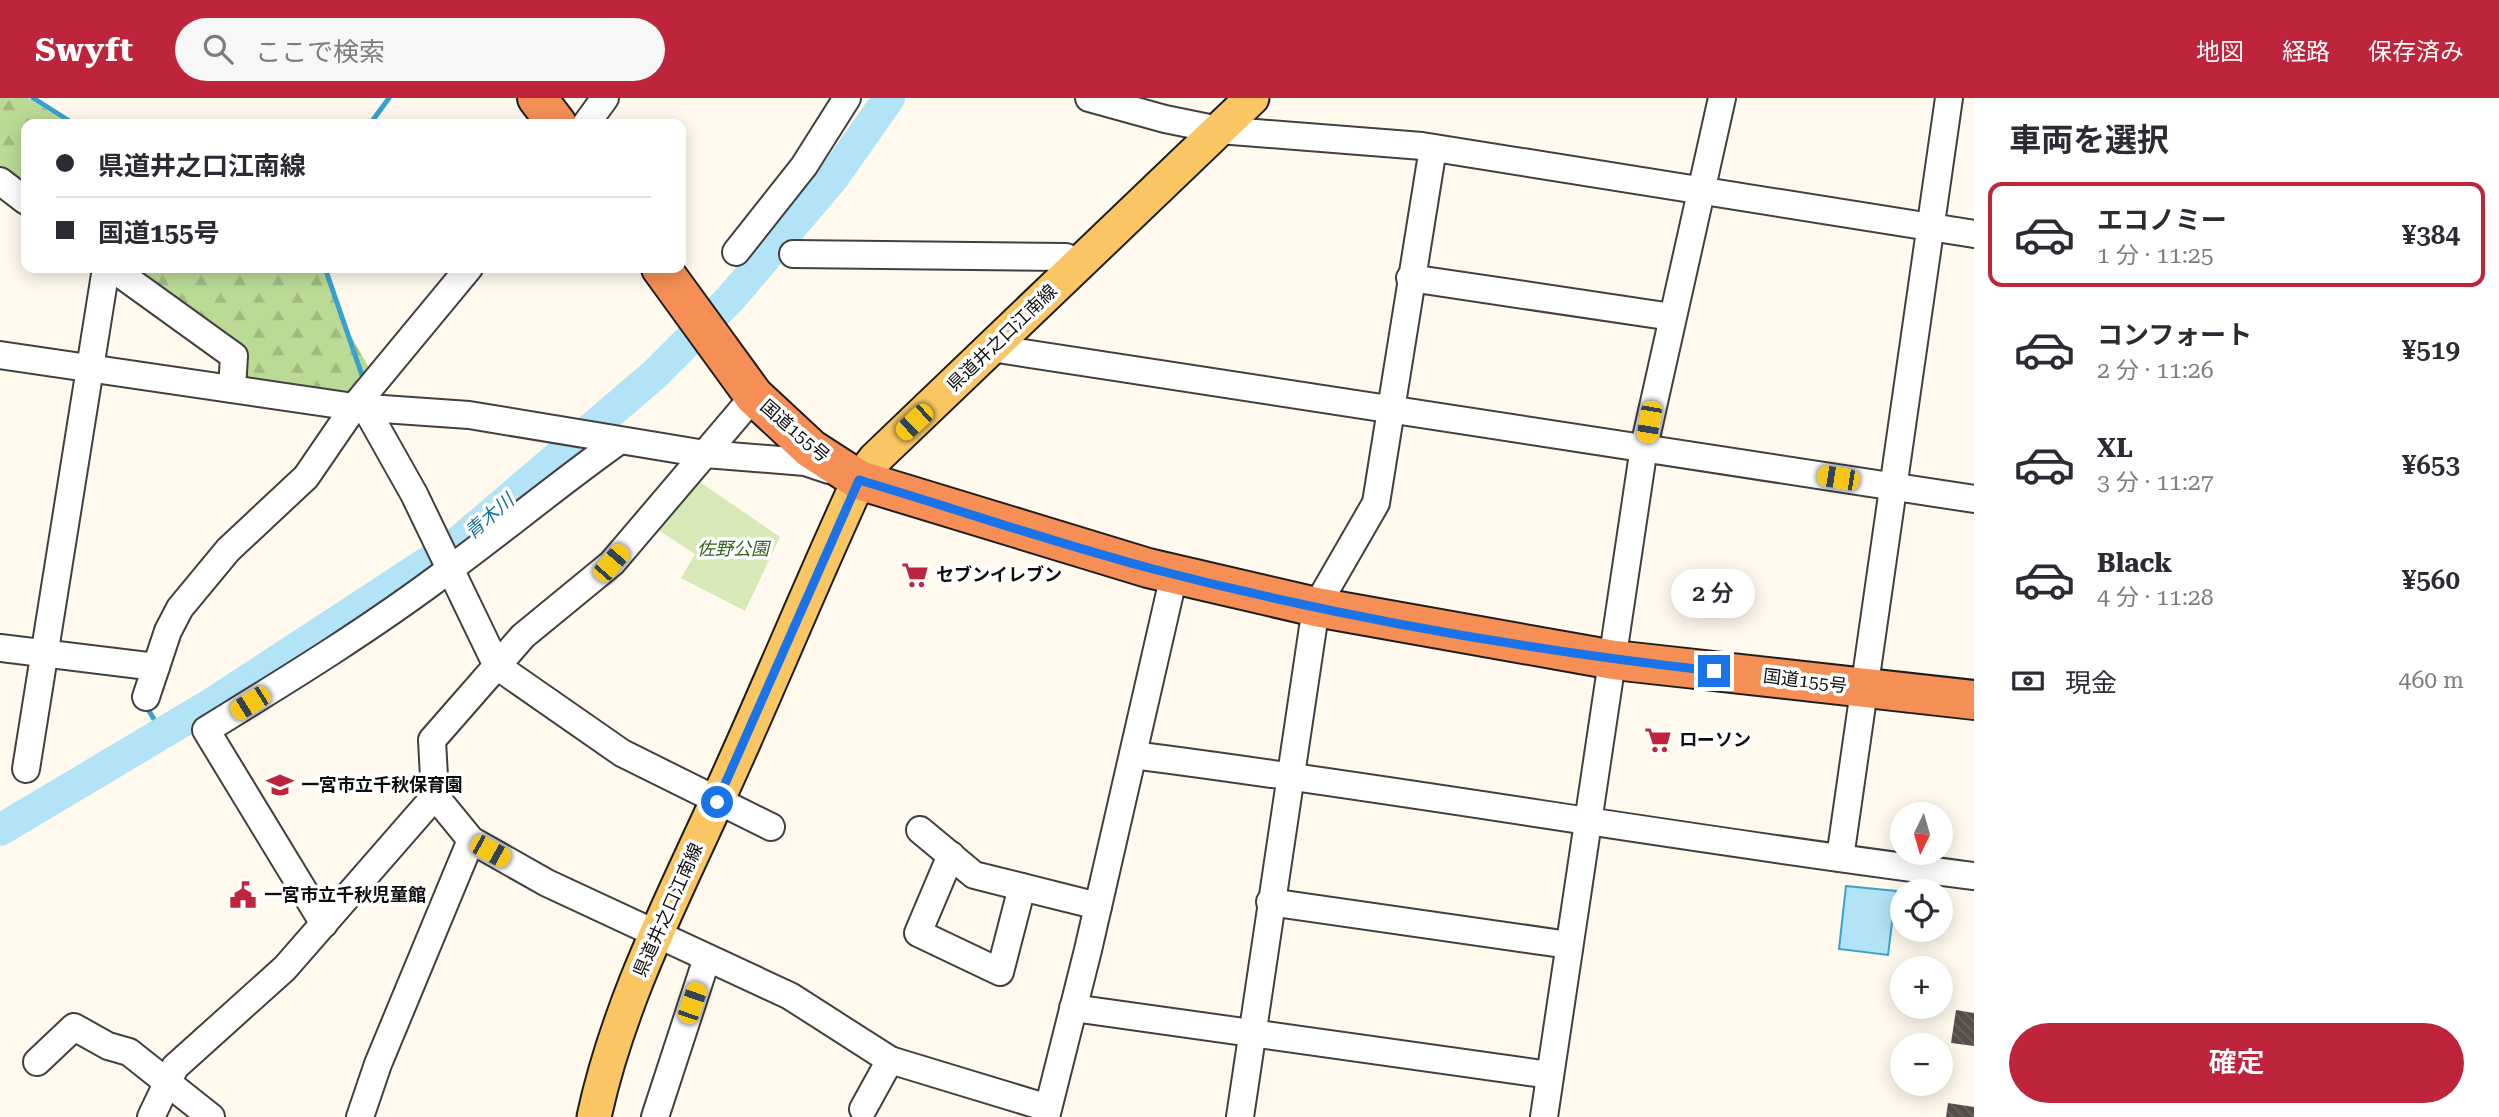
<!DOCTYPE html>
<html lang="ja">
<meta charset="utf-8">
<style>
body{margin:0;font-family:"Roboto Serif","Noto Sans JP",serif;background:#f7f7f7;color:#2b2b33;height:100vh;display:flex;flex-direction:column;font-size:26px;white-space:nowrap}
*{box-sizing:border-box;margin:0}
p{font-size:23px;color:#7c7c81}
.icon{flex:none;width:38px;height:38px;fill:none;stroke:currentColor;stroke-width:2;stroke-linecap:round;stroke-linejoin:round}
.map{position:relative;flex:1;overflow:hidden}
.sheet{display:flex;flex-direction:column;background:#fff;width:525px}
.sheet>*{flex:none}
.banner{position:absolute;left:21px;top:21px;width:665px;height:154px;border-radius:14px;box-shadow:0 4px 18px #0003;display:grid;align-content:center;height:154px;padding:0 35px;background:#fff}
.needle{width:46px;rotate:185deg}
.fabs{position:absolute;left:1890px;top:704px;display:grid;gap:14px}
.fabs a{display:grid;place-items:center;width:63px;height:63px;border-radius:50%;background:#fff;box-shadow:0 4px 18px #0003;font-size:35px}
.end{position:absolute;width:32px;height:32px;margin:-16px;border:9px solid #1a73e8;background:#fff;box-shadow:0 0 0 4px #fff}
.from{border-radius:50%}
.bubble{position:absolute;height:49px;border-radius:24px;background:#fff;box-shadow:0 4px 18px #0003;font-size:23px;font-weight:600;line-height:49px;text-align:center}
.car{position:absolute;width:21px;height:42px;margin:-21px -10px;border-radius:9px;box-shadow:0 0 5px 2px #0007;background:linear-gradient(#f5c518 24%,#345 0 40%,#f5c518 0 76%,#345 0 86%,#f5c518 0)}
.banner b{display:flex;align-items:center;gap:24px;height:66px;font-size:26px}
.banner b+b{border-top:2px solid #e1e1e2}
.banner i{width:18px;height:18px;background:#2b2b33}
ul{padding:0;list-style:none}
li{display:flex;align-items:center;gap:21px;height:105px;margin:0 14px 10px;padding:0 21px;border:4px solid transparent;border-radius:14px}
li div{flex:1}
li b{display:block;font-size:26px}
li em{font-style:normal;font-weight:600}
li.active{border-color:#be243b}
li>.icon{width:63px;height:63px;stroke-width:1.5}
h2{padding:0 35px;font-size:32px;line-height:84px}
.pay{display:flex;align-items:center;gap:18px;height:77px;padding:0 35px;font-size:26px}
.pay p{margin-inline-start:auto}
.primary-button{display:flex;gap:14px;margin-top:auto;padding:14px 35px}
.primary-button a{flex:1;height:80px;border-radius:42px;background:#be243b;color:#fff;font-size:28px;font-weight:600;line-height:80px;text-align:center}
header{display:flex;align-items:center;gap:42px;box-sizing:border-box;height:98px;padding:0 35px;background:#be243b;color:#fff}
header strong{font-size:33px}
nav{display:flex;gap:38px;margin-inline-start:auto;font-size:24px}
.search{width:490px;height:63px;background:#f7f7f7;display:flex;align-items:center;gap:18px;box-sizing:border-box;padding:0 24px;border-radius:38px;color:#7c7c81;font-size:26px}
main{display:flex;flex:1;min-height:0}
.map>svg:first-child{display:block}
</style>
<header>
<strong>Swyft</strong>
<div class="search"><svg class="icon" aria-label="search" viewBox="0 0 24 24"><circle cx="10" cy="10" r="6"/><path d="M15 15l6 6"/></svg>ここで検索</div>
<nav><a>地図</a><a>経路</a><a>保存済み</a></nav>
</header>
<main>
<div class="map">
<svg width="1974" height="1019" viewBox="0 0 1974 1019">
<defs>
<pattern id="forest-firs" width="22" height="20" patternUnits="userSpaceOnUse" patternTransform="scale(1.75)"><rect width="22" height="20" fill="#bbda96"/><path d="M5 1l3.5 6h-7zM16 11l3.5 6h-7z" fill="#a0ba80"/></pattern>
<pattern id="building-back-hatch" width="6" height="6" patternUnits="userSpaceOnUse" patternTransform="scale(1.75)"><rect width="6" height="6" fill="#564d49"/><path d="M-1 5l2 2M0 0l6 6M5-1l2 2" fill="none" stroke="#69625f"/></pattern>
</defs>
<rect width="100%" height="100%" fill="#fffaed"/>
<g fill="url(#forest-firs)">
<path d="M0 0H28L69 26H26V101L0 81Z"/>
<path d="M117 170H325L345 227 373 277 365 309 232 291 234 258Z"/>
</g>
<path fill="#d6e9b7" d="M694 380 780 439 745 513 681 480 695 456 649 426Z"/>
<path fill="#b2e3f6" stroke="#38a1ce" stroke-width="2" d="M1846 788 1896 793 1888 857 1839 851Z"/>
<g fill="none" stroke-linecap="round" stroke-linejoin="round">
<g stroke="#38a1ce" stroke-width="5">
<path d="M33 0 74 26"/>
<path d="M370 26 389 0"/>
<path d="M325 170 363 280"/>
<path d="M146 608 163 636"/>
</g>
<path stroke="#b2e3f6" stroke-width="32" d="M0 732 213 605 456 446 654 277 730 201 832 81 889 0"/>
</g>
<g fill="url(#building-back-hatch)">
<path d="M1956 912 1974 915V948L1951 945Z"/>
<path d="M1948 1005 1974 1009V1019H1946Z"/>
</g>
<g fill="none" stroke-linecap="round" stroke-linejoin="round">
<defs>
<g id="minor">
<path d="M1089 0 1165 21 1219 32 1422 48 1974 136"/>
<path d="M586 26 605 0"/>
<path d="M0 83 26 103"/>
<path d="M736 154 804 68 847 0"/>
<path d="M793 156 1066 159 1079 166"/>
<path d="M112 170 234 258 232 291"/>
<path d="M1410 180 1672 219"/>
<path d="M991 250 1974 401"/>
<path d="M0 257 354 309 469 317 705 356 805 364 829 372"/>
<path d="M754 298 612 465 523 538 432 642 435 698 471 742 547 785 790 898 890 962 1048 1010"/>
<path d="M365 309 414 396 497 568 622 655 771 729"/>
<path d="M0 550 156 569"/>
<path d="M146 599 168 533 180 510 228 452 306 379 354 309 469 170"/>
<path d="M1133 657C1414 693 1693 743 1974 778"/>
<path d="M26 671 106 170"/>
<path d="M920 732 974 777 1098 808"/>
<path d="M951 757 918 835 1000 874 1022 789"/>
<path d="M1840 760 1949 0"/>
<path d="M1270 804 1569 847"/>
<path d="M324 826 206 632C289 581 372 530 450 471 507 429 561 384 619 343"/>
<path d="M1073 910 1550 977"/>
<path d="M37 964 74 929 108 948 129 954 211 1019"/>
<path d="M863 1011 890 962"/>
<path d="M151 1019 175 969 285 870 435 698"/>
<path d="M360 1019 378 966 471 742"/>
<path d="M655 1019 707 860"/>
<path d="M1046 1019 1088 852 1174 477"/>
<path d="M1240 1019 1316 509 1376 405 1433 50"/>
<path d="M1544 1019 1644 349 1722 0"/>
</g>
<path id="major" d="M594 1019C618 907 670 806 717 703 766 597 810 488 859 382L875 361 1252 0"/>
<g id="highway">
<path d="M537 0 557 26"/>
<path d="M661 170 754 298 811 351 859 382 1148 470 1316 509 1614 562 1974 602"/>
</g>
</defs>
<use href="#minor" stroke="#404040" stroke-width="30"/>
<use href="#major" stroke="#1e1e1e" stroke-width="37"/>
<use href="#highway" stroke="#1e1e1e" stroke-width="42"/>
<use href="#minor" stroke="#fff" stroke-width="26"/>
<use href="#major" stroke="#f9c663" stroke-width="33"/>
<use href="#highway" stroke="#f58f55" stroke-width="38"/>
</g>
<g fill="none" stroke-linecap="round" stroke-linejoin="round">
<path stroke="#1a73e8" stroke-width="9" d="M717 704 859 382C957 411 1054 445 1153 471 1334 518 1528 552 1714 573"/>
</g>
<defs>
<symbol id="supermarket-bare" viewBox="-9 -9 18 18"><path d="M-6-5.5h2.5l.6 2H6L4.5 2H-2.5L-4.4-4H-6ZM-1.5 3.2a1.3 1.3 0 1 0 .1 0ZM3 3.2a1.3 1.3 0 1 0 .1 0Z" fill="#be243b" stroke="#fff" stroke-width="2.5" paint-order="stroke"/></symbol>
<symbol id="school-bare" viewBox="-9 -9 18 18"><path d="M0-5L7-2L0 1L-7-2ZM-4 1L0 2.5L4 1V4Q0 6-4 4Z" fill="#be243b" stroke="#fff" stroke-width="2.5" paint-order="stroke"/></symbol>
<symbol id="civic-bare" viewBox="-9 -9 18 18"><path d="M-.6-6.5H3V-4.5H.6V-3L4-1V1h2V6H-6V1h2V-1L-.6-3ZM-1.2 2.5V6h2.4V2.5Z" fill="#be243b" stroke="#fff" stroke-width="2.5" paint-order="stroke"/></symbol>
</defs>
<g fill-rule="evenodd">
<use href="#supermarket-bare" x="896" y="458" width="38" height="38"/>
<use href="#supermarket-bare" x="1639" y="623" width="38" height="38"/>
<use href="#school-bare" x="261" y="668" width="38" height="38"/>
<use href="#civic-bare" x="224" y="778" width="38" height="38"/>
</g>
<g text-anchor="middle" stroke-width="7" stroke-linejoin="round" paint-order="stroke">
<g font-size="18" fill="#0d0d0d" stroke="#fff">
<text transform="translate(1002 240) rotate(-44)" y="6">県道井之口江南線</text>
<text transform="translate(795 333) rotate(41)" y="6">国道155号</text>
<text transform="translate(1805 583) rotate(7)" y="6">国道155号</text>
<text transform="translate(668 812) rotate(-66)" y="6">県道井之口江南線</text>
</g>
<g font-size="18" font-style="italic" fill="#33651d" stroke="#fff">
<text x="733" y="457">佐野公園</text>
</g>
<g font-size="18" font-weight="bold" fill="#0d0d0d" stroke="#fff" text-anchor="start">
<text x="936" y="483">セブンイレブン</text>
<text x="1679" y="648">ローソン</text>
<text x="301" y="693">一宮市立千秋保育園</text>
<text x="264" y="803">一宮市立千秋児童館</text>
</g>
<g font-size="19" font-style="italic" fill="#16719f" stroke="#fff">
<text transform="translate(489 418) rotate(-41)" y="7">青木川</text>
</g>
</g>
</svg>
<div class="fabs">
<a><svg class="needle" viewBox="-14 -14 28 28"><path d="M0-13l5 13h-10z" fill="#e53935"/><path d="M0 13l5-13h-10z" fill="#7c7c81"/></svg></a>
<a><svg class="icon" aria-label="locate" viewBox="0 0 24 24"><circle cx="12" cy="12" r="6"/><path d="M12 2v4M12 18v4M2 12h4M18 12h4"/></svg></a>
<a>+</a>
<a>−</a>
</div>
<i class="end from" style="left:717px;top:704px"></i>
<i class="end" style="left:1714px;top:573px"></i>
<div class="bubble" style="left:1671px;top:471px;width:84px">2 分</div>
<i class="car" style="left:914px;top:324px;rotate:227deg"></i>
<i class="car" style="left:1649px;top:324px;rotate:190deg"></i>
<i class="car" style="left:1838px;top:380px;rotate:279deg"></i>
<i class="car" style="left:611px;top:465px;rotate:41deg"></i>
<i class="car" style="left:250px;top:605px;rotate:238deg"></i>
<i class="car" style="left:490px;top:753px;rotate:119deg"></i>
<i class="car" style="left:692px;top:905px;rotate:19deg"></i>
<div class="banner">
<b><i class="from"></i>県道井之口江南線</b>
<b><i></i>国道155号</b>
</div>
</div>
<section class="sheet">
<h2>車両を選択</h2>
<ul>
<li class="active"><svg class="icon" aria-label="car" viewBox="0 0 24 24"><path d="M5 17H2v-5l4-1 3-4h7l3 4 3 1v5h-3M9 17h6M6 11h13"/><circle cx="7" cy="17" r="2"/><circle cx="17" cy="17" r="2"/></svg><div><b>エコノミー</b><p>1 分 · 11:25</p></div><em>¥384</em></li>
<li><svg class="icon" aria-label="car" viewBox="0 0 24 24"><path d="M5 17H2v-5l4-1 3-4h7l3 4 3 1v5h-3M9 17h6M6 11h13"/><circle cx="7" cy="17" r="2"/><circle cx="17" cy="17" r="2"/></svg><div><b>コンフォート</b><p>2 分 · 11:26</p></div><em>¥519</em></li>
<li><svg class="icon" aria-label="car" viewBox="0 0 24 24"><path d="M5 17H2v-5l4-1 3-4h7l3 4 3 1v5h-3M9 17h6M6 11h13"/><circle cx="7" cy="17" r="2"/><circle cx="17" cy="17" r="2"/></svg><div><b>XL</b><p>3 分 · 11:27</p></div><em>¥653</em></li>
<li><svg class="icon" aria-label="car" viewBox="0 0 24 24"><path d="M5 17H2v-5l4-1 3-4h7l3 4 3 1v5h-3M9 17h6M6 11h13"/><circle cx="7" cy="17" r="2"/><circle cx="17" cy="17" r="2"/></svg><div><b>Black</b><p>4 分 · 11:28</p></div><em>¥560</em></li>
</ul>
<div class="pay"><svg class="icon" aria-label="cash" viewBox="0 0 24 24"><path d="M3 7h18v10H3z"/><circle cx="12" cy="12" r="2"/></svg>現金<p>460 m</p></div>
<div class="primary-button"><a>確定</a></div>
</section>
</main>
